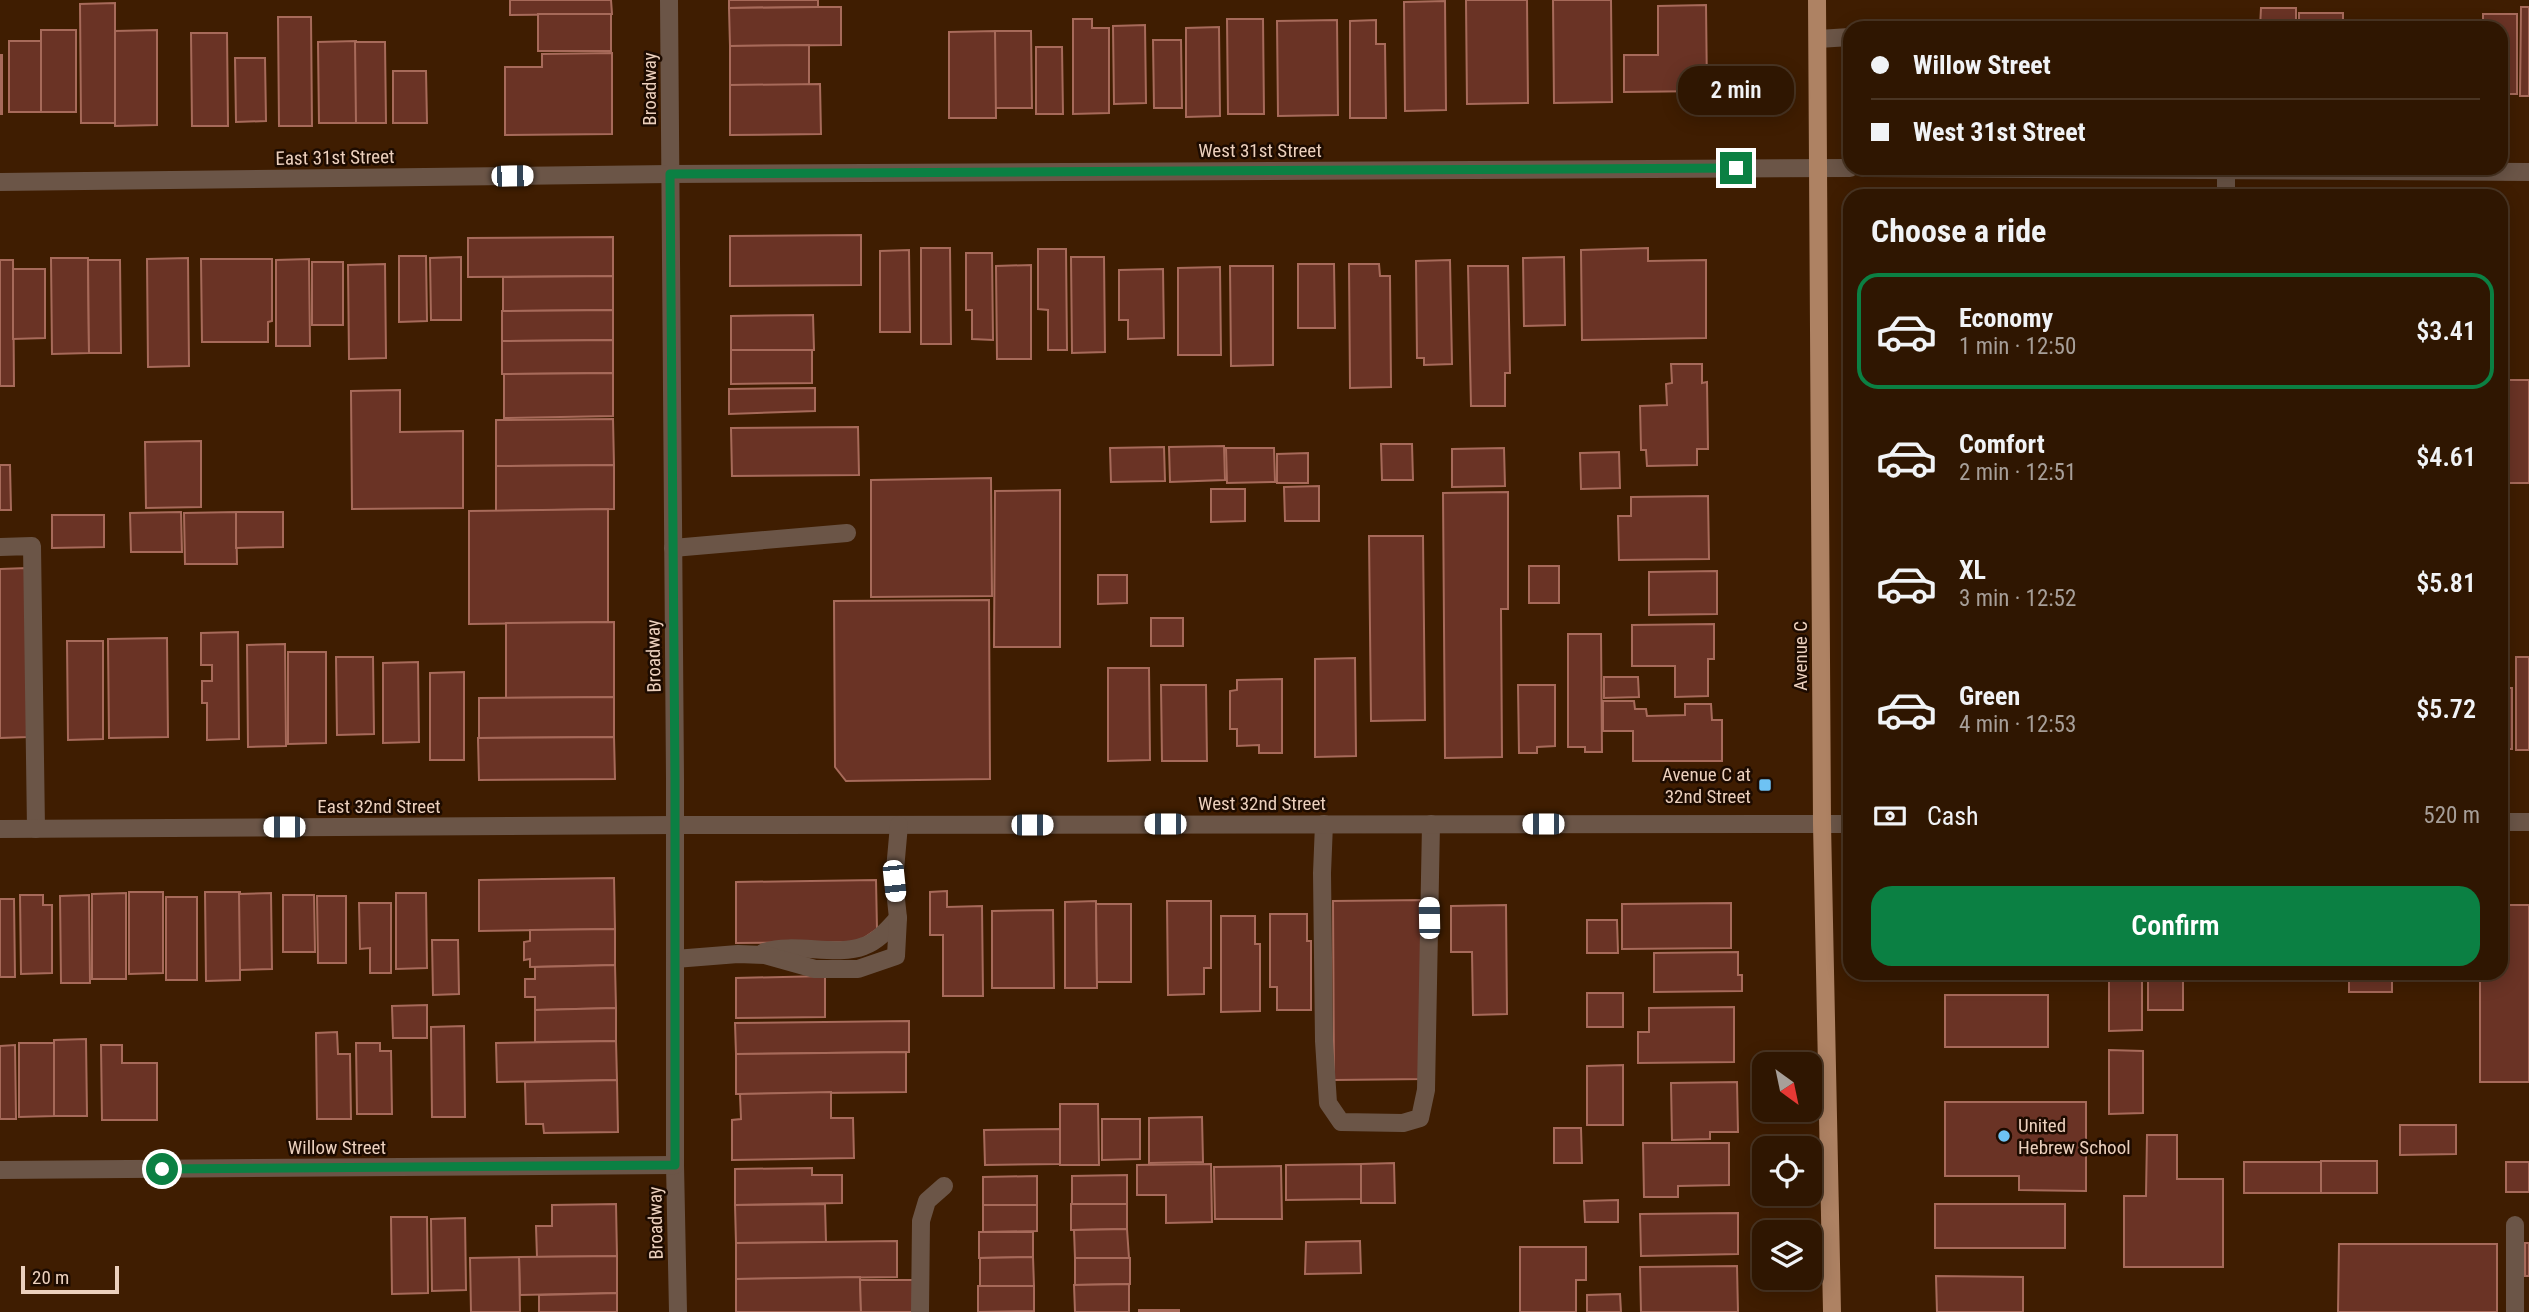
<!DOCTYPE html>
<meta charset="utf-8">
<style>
body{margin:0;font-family:"Roboto Condensed",sans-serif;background:#371f0b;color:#f1f3f6;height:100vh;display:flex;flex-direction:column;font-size:26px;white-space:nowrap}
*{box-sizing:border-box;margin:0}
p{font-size:23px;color:#a79f99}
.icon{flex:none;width:38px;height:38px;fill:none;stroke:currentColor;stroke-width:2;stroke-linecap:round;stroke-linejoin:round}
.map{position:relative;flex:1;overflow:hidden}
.details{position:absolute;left:1843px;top:189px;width:665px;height:791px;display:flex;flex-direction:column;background:#2f1601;border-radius:21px;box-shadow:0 4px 18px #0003,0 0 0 2px #4a3523}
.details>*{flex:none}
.guide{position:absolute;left:1843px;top:21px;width:665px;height:154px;border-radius:21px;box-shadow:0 4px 18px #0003,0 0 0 2px #4a3523;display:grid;align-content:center;height:154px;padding:0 28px;background:#2f1601}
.needle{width:46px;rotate:147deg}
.tools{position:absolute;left:1752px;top:1052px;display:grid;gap:14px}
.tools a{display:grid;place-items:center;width:70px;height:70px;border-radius:14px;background:#2f1601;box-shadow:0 4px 18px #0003,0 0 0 2px #4a3523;font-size:35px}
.scale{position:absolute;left:21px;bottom:18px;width:98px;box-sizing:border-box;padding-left:7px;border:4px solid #ecd0bd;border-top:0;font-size:19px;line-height:24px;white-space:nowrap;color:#ecd0bd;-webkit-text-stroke:5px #1d0b00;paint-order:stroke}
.end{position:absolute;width:32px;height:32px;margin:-16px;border:9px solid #0b8043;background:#fff;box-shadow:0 0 0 4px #fff}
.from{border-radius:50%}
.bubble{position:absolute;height:49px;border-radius:21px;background:#2f1601;box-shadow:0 4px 18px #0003,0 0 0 2px #4a3523;font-size:23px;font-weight:600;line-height:49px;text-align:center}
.car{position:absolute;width:21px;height:42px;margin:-21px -10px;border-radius:9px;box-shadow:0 0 5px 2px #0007;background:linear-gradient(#fff 24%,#345 0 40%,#fff 0 76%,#345 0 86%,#fff 0)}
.guide b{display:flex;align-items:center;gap:24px;height:66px;font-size:26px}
.guide b+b{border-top:2px solid #4a3523}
.guide i{width:18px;height:18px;background:#f1f3f6}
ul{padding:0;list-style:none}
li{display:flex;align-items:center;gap:21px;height:116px;margin:0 14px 10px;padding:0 14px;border:4px solid transparent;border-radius:21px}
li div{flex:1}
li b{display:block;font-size:26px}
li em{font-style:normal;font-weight:600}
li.on{border-color:#0b8043}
li>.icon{width:63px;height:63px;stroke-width:1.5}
h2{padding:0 28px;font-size:32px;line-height:84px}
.pay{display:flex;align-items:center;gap:18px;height:77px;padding:0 28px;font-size:26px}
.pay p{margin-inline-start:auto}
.button{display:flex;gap:14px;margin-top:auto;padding:14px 28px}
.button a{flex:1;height:80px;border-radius:21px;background:#0b8043;color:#fff;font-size:28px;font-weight:600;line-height:80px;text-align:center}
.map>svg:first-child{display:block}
</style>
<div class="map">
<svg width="2529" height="1312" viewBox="0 0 2529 1312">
<rect width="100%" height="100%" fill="#3f1d01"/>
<g fill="#6a3325" stroke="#a76a5a" stroke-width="2">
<path d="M510 0H611L612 14 510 15Z"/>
<path d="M729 0H818V7L729 8Z"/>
<path d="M1466 0H1527L1528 103 1467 104Z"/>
<path d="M1553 0H1611L1612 102 1554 103Z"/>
<path d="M1445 1 1446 110 1405 111 1404 2Z"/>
<path d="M115 3V123H81L80 4Z"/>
<path d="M1706 5 1707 91 1624 92V55H1658V6Z"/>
<path d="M818 7H841V45L730 46 729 8Z"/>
<path d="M2521 7H2529V96H2520Z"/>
<path d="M2261 8H2296V28H2260Z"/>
<rect x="2299" y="13" width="44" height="15"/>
<rect x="538" y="14" width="73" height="37"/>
<path d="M2483 14H2517V94H2501V28H2483Z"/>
<path d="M278 17H311L312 126H279Z"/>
<path d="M1073 19H1092V28H1109V113L1073 114Z"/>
<path d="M1227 19H1263L1264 114H1228Z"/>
<path d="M1337 20 1338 115 1278 116 1277 21Z"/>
<path d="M1376 20V44H1385L1386 118H1350V21Z"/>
<path d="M2155 21 2182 22V28H2155Z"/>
<path d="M1145 25 1146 103 1114 104 1113 26Z"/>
<path d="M1219 27 1220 116 1186 117V28Z"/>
<rect x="41" y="30" width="35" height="82"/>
<path d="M157 30V125L115 126V31Z"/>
<path d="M995 31H1031L1032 108H995Z"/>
<path d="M995 31 996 118H949V32Z"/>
<path d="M191 33H227L228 126H192Z"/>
<path d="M1153 40H1181L1182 108H1154Z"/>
<rect x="9" y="41" width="32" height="71"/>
<path d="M356 41V123H319L318 42Z"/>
<path d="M355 42H385L386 123H356Z"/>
<path d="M809 45V85H730V46Z"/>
<path d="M1036 47H1062L1063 114H1036Z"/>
<path d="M612 53V134L505 135V67H542V54Z"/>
<rect x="0" y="55" width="2" height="59"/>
<path d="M235 58H265L266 121 236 122Z"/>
<path d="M393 71H426L427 123H393Z"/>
<path d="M820 84 821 134 730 135V85Z"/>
<path d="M861 235V285L730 286V236Z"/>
<path d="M613 237V276L468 277V238Z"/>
<path d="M921 248H950L951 344H921Z"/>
<path d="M1648 248V261L1706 260V338L1582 340 1581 250Z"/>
<path d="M1038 249H1066L1067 350H1048V310L1038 309Z"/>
<path d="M909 250 910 332H880V251Z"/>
<path d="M966 253H992L993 340 972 339V310H966Z"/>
<path d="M399 256H426L427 321 399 322Z"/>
<path d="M461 257V320H431L430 258Z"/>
<path d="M1071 257H1104L1105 352 1072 353Z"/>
<path d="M1564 257 1565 325 1524 326 1523 258Z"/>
<path d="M51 258H88L89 353 52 354Z"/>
<path d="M188 258 189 366 148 367 147 259Z"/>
<path d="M201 259H272V321L268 322V342H202Z"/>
<path d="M309 259 310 346H276V260Z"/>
<path d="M0 260H13L14 386H0Z"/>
<path d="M88 260H120L121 353H89Z"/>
<path d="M1450 260 1452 364 1424 365V358H1417L1416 261Z"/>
<rect x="312" y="262" width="31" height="63"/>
<path d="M385 264 386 358 349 359 348 265Z"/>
<path d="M1298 264H1334L1335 328H1298Z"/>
<path d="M1349 264H1379L1380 276H1390L1391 387 1350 388Z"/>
<path d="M1031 265V359H997L996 266Z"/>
<path d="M1230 266H1273V365L1231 366Z"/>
<path d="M1468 266H1508L1510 373H1505V406H1471Z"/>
<path d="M1220 267 1221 355H1178V268Z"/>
<path d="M13 269H45V338L13 339Z"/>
<path d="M1163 269 1164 338 1128 339V320H1119V270Z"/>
<path d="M613 276V310L503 311V277Z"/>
<path d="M613 310V340L502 341V311Z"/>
<path d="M813 315 814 350H731V316Z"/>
<path d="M613 340V373L502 374V341Z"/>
<path d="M731 350H812V383L731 384Z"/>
<path d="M1671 364H1702V383L1707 382 1708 449H1697V465L1647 466 1646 450H1641L1640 406 1667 405 1666 384 1672 383Z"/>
<path d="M613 373V416L504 418V374Z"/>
<rect x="2501" y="380" width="28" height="103"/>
<path d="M815 388V411L729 414V389Z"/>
<path d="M400 390V432L463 431V508L352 509 351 391Z"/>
<path d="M613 419 614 465 496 466V420Z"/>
<path d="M858 427 859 475 732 476 731 428Z"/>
<path d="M201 441V507L146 508 145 442Z"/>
<path d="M1381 444H1412L1413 480H1382Z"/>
<path d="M1224 446 1225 480 1170 482 1169 447Z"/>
<path d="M1164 447 1165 481 1111 482 1110 448Z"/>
<path d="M1226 448H1274L1275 482 1227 483Z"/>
<path d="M1504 448 1505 486 1452 487V449Z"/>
<path d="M1619 452 1620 488 1581 489 1580 453Z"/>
<path d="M1308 453V483H1277V454Z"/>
<path d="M0 465H10L11 510H0Z"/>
<path d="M614 465V509L496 511V466Z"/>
<path d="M991 478 992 596 871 597V480Z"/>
<path d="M1319 486V521H1285L1284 487Z"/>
<path d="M1211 489H1245V521L1211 522Z"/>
<path d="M1060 490V647H994L995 491Z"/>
<path d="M1508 492V609H1501L1502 757 1445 758 1443 493Z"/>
<path d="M1708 496 1709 559 1619 560 1618 516H1631V497Z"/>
<path d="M608 509V622L469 624V511Z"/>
<path d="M181 512 182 552H131L130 513Z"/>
<path d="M236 512 237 564H185L184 513Z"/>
<path d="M236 512H283V547L236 548Z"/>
<path d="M52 515H104V547L52 548Z"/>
<path d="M1369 536H1423L1425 720 1371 721Z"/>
<rect x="1529" y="566" width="30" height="37"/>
<path d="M27 568 28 737 0 738V569Z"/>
<path d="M1717 571V614L1649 615V572Z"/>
<path d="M1098 575H1127V603L1098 604Z"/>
<path d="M989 600 990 779 846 781 835 767 834 601Z"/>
<rect x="1151" y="618" width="32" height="28"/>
<path d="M614 622V697L506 698V623Z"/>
<path d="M1714 624V659H1708V696L1675 697V666H1632V625Z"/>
<path d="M238 632 239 739 207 740V703H202V681H212V665H201V633Z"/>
<path d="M1568 634H1601L1602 752H1585V747H1568Z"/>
<path d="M167 638 168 737 109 738 108 639Z"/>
<path d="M67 641H103V739L68 740Z"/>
<path d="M285 644 286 746 248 747 247 645Z"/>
<path d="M288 652H326V743L288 744Z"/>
<path d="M336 657H373L374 734 337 735Z"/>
<rect x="2516" y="657" width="13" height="93"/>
<path d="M1355 658 1356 756 1315 757V659Z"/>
<path d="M2501 661H2507V688H2512V749H2501Z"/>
<path d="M418 662 419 742 383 743V663Z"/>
<path d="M1108 668H1149L1150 760 1108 761Z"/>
<path d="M464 672V760H430V673Z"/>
<path d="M1604 677H1638L1639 697 1604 698Z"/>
<path d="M1282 679V753H1259V745L1237 746V729H1230V691L1237 690V680Z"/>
<path d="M1161 685H1206L1207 761H1162Z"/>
<path d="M1518 685H1555V746L1537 747V753H1519Z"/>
<path d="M614 697V737L479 738V698Z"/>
<path d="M1603 701H1634L1635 709H1646L1647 716 1685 715V704H1711L1712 720H1722V761H1633V731H1603Z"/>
<path d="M614 737 615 779 479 780 478 738Z"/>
<path d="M614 878 615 929 479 931V880Z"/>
<path d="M876 880 877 929 858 942 736 943V882Z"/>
<path d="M947 891V907L982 906 983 996H943V935H930V892Z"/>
<path d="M129 892H163V973L129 974Z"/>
<path d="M205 892H240V980L206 981Z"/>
<path d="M126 893V979H92V894Z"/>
<path d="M271 893 272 969 240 970 239 894Z"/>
<path d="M396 893H426L427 968 396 969Z"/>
<path d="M20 895H43V905H52V973L21 974Z"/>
<path d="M89 895 90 983H61L60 896Z"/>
<path d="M283 895H314L315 952H283Z"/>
<path d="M317 896H346V963H318Z"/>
<rect x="166" y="897" width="31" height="83"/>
<path d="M0 899H14L15 977H0Z"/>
<path d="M1425 900 1426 1079 1334 1080 1333 901Z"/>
<path d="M1096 901 1097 988H1065V902Z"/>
<path d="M1167 901H1211V968H1204V994L1168 995Z"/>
<path d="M359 903H391V973H370V948L360 949Z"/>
<path d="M1731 903V948L1622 949V904Z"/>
<path d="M1096 904H1131V982H1097Z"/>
<path d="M1506 905 1507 1014 1473 1015 1472 952H1451V906Z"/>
<path d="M2501 905H2529V1082H2480V973H2501Z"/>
<path d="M1053 910 1054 988H992V911Z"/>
<path d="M1270 914H1307V941H1311V1010H1277V987H1270Z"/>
<path d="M1221 916H1255V944H1260V1011L1221 1012Z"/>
<path d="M1587 920H1617L1618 953H1587Z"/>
<path d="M615 929V965L530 967V959L524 960V942L530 941V930Z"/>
<path d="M432 940H458L459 994 433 995Z"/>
<path d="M1738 952V975H1742V991L1654 992V953Z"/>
<path d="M615 965 616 1008 535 1010V997H525V979H535V967Z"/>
<path d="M2148 973H2201V977L2183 976V1010H2148Z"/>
<rect x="2236" y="973" width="46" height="3"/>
<rect x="2305" y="973" width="33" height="4"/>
<rect x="2349" y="973" width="43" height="19"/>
<rect x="2405" y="973" width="41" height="3"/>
<path d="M2109 974H2142V1030L2109 1031Z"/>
<path d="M825 976V1017L736 1018V978Z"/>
<rect x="1587" y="993" width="36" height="34"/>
<rect x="1945" y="995" width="103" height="52"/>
<path d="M427 1005V1038H393L392 1006Z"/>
<path d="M1734 1007V1062L1638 1063V1032H1649V1008Z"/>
<path d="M616 1008V1041L535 1042V1010Z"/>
<path d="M909 1021V1052L736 1054 735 1023Z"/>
<path d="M464 1026 465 1117H432L431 1027Z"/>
<path d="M337 1032 338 1054H350L351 1119H317L316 1033Z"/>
<path d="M86 1039 87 1116H54V1040Z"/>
<path d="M616 1041 617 1080 497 1082 496 1043Z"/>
<path d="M19 1043H54V1116L19 1117Z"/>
<path d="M356 1043H380V1051H391L392 1114H357Z"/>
<path d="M15 1045 16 1119H0V1046Z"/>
<path d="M101 1045H122V1063H157V1120H102Z"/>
<path d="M2109 1050 2143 1051V1113L2109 1114Z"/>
<path d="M906 1052V1092L736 1094V1054Z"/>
<path d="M1623 1065V1125H1587V1066Z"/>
<path d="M617 1080 618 1132 544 1133 543 1124H526L525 1082Z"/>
<path d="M1737 1082 1738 1132H1710V1139L1672 1140 1671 1083Z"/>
<path d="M831 1092V1118H853L854 1158 732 1160V1120L741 1119 740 1094Z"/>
<path d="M1945 1102H2086V1191L2019 1190V1176H1945Z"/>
<path d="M1060 1104H1098L1099 1165H1060Z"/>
<path d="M1202 1117 1203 1162 1149 1163V1118Z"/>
<path d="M1102 1119H1140V1159L1102 1160Z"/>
<path d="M2400 1125H2456V1154L2400 1155Z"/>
<path d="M1554 1128H1581L1582 1163H1554Z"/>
<path d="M1060 1129V1164L985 1165 984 1130Z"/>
<path d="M2147 1135H2177V1179H2223V1267H2124V1196H2146Z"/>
<path d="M1643 1143H1729V1185L1678 1186V1197H1644Z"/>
<rect x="2321" y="1161" width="56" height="32"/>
<rect x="2244" y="1162" width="77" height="31"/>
<rect x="2506" y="1162" width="23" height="30"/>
<path d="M1394 1163 1395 1203H1361V1164Z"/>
<path d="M1211 1164 1212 1222 1166 1223V1195H1137V1165Z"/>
<path d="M1361 1164V1199L1286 1200V1165Z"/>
<path d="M1281 1166 1282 1219H1215L1214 1167Z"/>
<path d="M812 1168V1175H842V1203L735 1205V1169Z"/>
<path d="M1127 1175V1204H1072V1176Z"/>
<path d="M1037 1176V1205H983V1177Z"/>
<path d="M1618 1200V1222H1585L1584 1201Z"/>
<path d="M616 1204 617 1256 537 1257 536 1226H552V1205Z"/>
<path d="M825 1204 826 1242 736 1243 735 1205Z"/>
<path d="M1071 1204H1127V1229L1071 1230Z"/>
<rect x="1935" y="1204" width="130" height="44"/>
<path d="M983 1205H1037V1231L983 1232Z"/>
<path d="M1738 1213V1254L1641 1256 1640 1214Z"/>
<path d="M391 1217H427L428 1293 392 1294Z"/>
<path d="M465 1218 466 1290 432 1291 431 1219Z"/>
<path d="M1127 1229 1129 1258H1075L1074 1230Z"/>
<path d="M979 1232H1033V1257L979 1258Z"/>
<path d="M897 1241V1277L736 1279V1243Z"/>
<path d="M1360 1241 1361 1273 1305 1274 1306 1242Z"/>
<rect x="2525" y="1243" width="4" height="33"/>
<path d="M2339 1244H2497V1312H2338Z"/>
<path d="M1520 1247H1586V1280H1576V1312H1520Z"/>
<path d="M617 1256V1293L520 1295 519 1257Z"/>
<path d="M519 1257 520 1312H471L470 1258Z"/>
<path d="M1033 1257 1034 1286H980V1258Z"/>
<path d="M1075 1258H1130V1284L1075 1285Z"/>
<path d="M1737 1266 1738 1312H1641L1640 1267Z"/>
<path d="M1936 1276 2023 1277V1312H1937Z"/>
<path d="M860 1277 861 1312H736V1279Z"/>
<path d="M860 1280H913V1312H861Z"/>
<path d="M1129 1284V1312H1075L1074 1285Z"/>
<path d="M978 1286H1034V1311L978 1312Z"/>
<path d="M617 1293V1312H539V1295Z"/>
<path d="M1620 1294 1621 1312H1587V1295Z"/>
<rect x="1139" y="1310" width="40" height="2"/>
</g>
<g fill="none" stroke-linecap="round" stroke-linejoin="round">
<g stroke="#6b5547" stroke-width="18">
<path d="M669 0 675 779V1165L678 1312"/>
<path d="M1818 39 1850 37"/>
<path d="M1864 168 2529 172"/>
<path d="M2226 170V196"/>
<path d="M0 182 670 174 1850 168"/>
<path d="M0 547 32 546 36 829"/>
<path d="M673 548 847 533"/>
<path d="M2501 822H2529"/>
<path d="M1324 824 1322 873 1324 1041 1328 1103 1341 1122 1403 1123 1420 1118 1426 1090 1431 824"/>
<path d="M0 829 675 825 1850 824"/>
<path d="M764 952C795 942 836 957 864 946 878 941 888 929 898 918"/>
<path d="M675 959 738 954 765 955 815 969H858L896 956 898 918 894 881 899 825"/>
<path d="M0 1170 675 1165"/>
<path d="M920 1312 921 1221 927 1201 944 1186"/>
<path d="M2515 1312V1225"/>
</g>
<path stroke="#ae8263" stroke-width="18" d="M1817 0 1822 824 1832 1312"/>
</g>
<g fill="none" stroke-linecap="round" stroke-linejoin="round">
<path stroke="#0b8043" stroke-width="9" d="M162 1169 675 1165V779L670 174 1736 168"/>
</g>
<g fill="#6ec2f3" stroke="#1d0b00" stroke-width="2.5">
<rect x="1758" y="778" width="14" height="14" rx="3.5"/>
<circle cx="2004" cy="1136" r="7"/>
</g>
<g text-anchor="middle" stroke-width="5" stroke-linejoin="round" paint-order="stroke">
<g font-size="19" fill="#ecd0bd" stroke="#1d0b00">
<text transform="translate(649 89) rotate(-90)" y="7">Broadway</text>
<text x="1260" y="157">West 31st Street</text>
<text transform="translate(335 157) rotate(-1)" y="7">East 31st Street</text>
<text transform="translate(653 656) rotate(-91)" y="7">Broadway</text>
<text transform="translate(1800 656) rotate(-90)" y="7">Avenue C</text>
<text x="1262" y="810">West 32nd Street</text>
<text x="379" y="813">East 32nd Street</text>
<text x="337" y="1154">Willow Street</text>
<text transform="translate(655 1223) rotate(-91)" y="7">Broadway</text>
</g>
<g font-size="19" fill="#ecd0bd" stroke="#1d0b00" text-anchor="end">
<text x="1751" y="781">Avenue C at<tspan x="1751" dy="22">32nd Street</tspan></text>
<text x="2018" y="1132" text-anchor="start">United<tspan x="2018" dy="22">Hebrew School</tspan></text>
</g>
</g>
</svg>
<div class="tools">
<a><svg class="needle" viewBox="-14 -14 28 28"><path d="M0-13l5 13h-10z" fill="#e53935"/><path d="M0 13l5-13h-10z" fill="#a79f99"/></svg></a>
<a><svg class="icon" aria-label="locate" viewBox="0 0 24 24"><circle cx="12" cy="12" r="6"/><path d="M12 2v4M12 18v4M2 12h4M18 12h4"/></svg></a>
<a><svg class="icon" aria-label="layers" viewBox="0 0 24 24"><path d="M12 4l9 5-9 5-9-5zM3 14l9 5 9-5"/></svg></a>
</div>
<div class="scale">20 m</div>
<i class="end from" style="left:162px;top:1169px"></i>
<i class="end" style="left:1736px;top:168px"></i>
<div class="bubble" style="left:1678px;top:66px;width:116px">2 min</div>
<i class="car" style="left:512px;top:176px;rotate:89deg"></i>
<i class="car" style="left:1165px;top:824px;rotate:270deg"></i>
<i class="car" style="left:1543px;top:824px;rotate:270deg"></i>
<i class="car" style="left:1032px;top:825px;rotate:90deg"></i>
<i class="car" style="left:284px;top:827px;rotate:270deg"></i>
<i class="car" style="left:894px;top:881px;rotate:174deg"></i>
<i class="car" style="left:1429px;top:918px;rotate:359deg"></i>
<div class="guide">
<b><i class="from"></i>Willow Street</b>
<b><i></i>West 31st Street</b>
</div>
<section class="details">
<h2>Choose a ride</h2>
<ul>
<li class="on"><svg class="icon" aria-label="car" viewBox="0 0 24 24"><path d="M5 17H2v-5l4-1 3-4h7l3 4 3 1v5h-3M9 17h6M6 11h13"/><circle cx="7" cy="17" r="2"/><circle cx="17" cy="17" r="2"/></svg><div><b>Economy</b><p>1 min · 12:50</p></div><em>$3.41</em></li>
<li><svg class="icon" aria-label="car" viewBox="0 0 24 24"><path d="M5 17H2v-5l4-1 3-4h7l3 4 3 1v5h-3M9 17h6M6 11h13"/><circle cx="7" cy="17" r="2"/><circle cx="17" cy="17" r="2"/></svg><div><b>Comfort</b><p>2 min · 12:51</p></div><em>$4.61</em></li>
<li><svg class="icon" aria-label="car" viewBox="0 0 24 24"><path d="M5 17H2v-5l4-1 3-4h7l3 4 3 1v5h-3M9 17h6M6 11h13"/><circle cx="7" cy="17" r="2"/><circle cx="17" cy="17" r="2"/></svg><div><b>XL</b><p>3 min · 12:52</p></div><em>$5.81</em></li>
<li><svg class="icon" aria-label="car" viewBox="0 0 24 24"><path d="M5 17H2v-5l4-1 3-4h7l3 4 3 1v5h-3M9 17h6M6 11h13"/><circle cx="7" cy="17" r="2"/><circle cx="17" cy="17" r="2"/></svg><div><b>Green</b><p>4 min · 12:53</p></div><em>$5.72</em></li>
</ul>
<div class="pay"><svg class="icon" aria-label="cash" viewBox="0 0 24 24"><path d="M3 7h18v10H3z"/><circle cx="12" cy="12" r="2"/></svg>Cash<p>520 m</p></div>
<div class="button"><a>Confirm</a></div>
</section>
</div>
